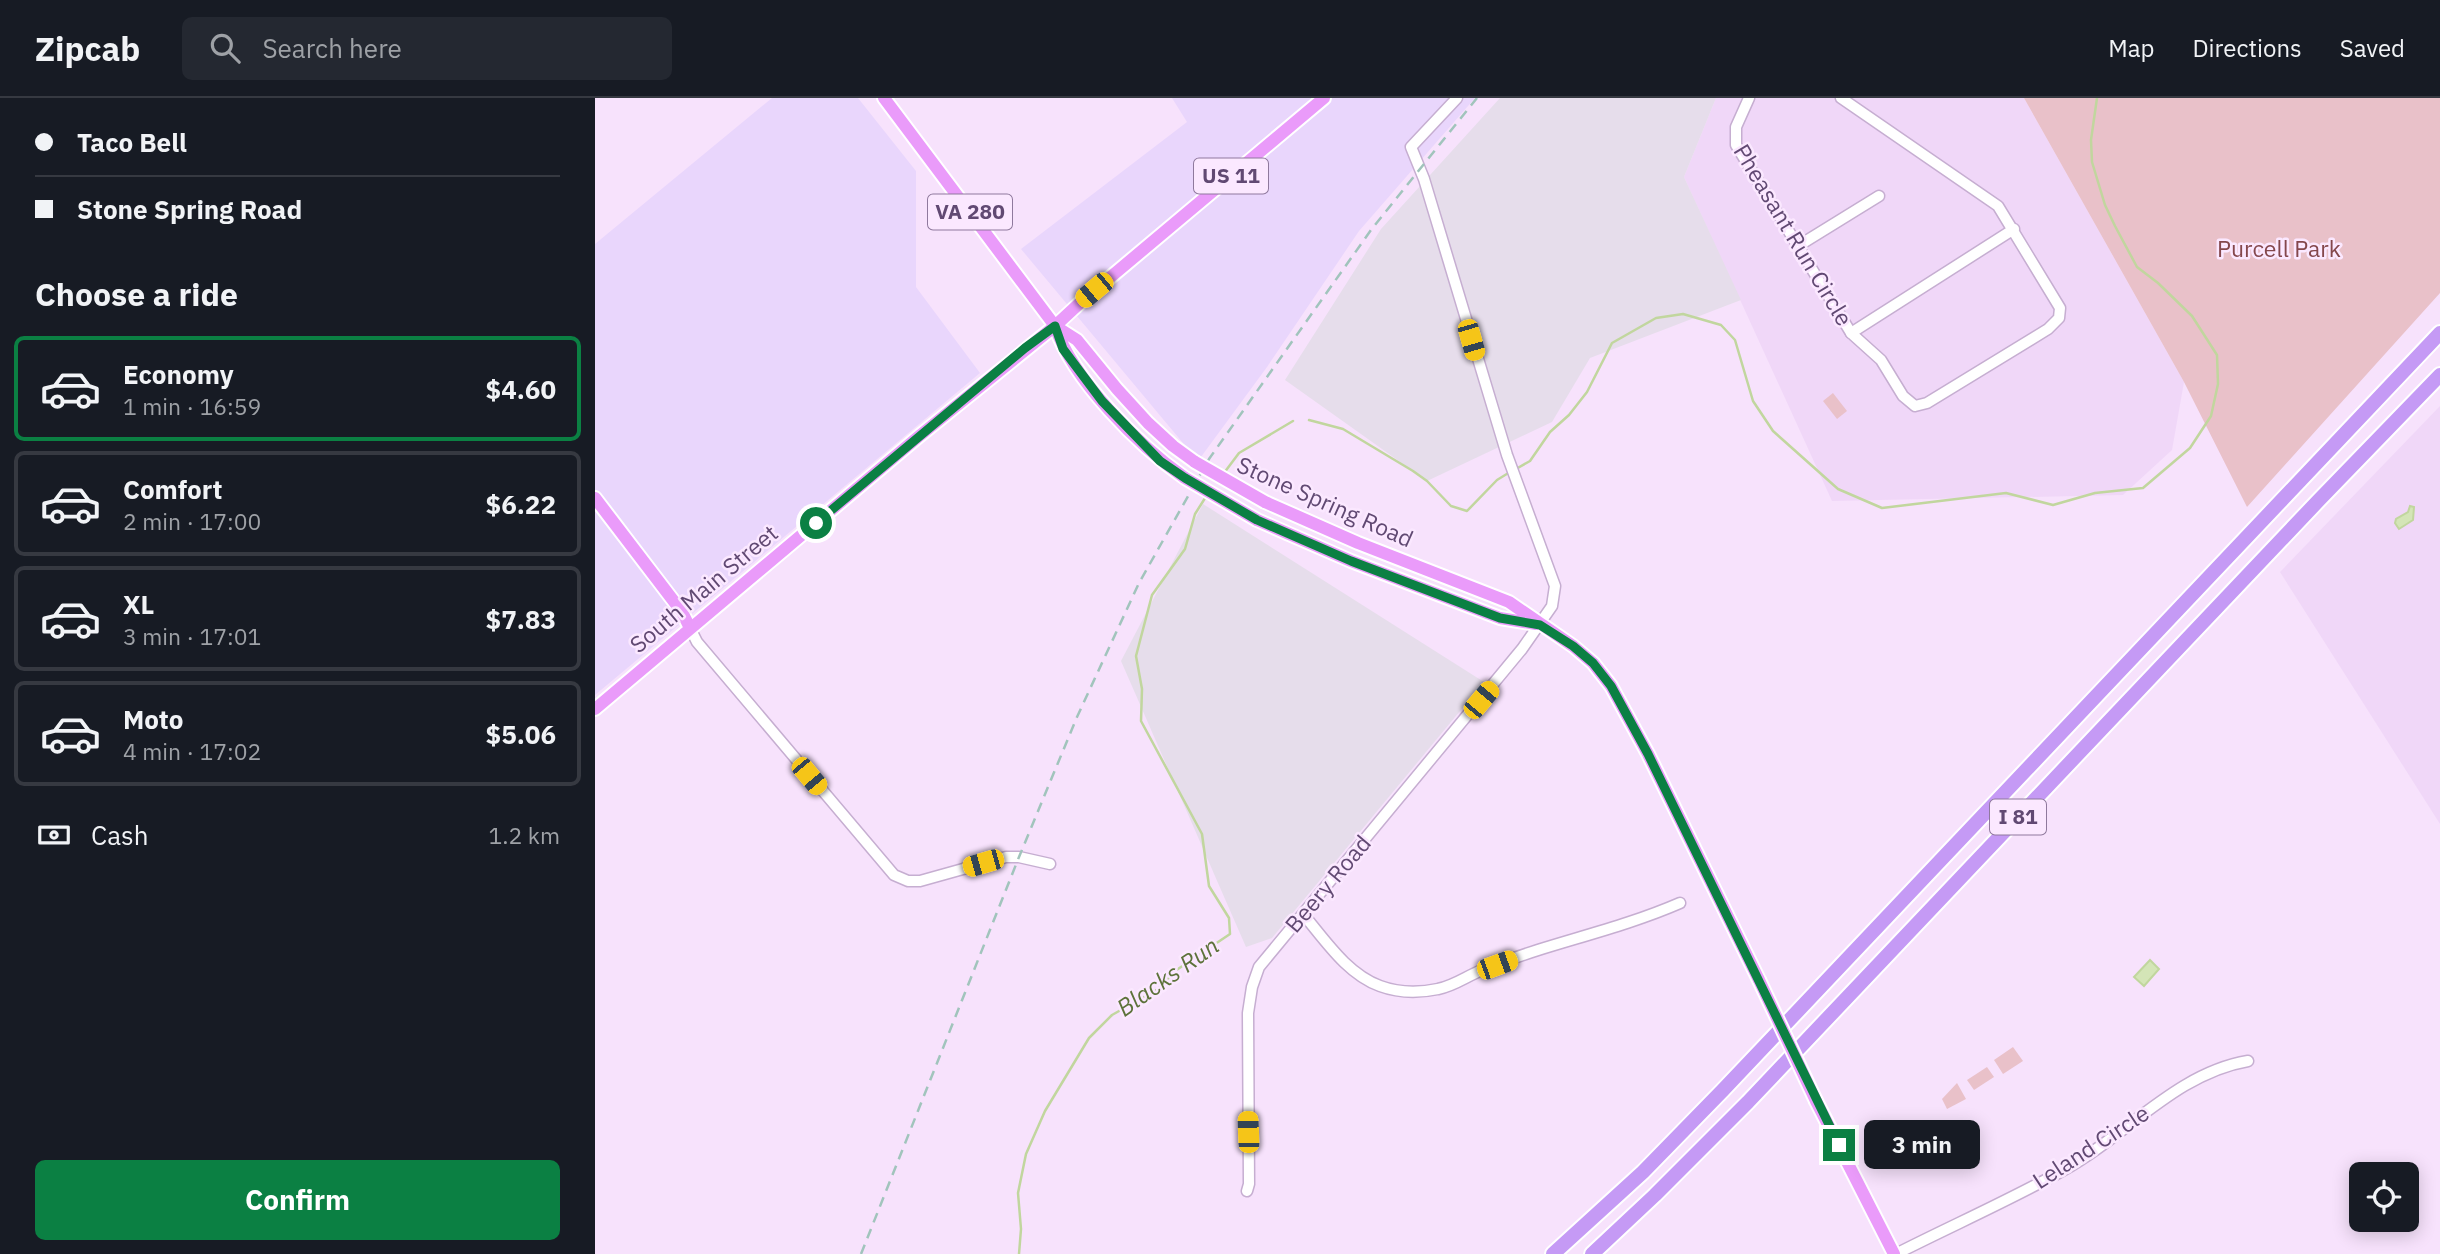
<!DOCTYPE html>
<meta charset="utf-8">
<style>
body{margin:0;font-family:"IBM Plex Sans",sans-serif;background:#242831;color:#f1f3f6;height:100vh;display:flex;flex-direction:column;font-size:26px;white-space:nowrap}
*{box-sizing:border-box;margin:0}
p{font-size:23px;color:#9ea1a6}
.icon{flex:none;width:38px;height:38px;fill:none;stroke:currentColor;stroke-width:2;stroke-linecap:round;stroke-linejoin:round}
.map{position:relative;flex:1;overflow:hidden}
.drawer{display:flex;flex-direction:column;background:#171b24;width:595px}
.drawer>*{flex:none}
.banner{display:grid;align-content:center;height:154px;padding:0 35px;background:#171b24}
.fabs{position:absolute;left:1754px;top:1064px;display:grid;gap:14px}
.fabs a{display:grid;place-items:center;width:70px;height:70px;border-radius:10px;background:#171b24;box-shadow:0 4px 18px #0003;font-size:35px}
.end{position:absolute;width:32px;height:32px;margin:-16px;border:9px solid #0b8043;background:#fff;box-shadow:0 0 0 4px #fff}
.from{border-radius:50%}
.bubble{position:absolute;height:49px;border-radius:10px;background:#171b24;box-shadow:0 4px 18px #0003;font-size:23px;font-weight:700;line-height:49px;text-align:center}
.car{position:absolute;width:21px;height:42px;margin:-21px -10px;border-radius:9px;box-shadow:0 0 5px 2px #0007;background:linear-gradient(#f5c518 24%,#345 0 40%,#f5c518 0 76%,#345 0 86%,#f5c518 0)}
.banner b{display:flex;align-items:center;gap:24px;height:66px;font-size:26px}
.banner b+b{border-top:2px solid #363941}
.banner i{width:18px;height:18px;background:#f1f3f6}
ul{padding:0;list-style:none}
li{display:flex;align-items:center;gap:21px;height:105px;margin:0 14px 10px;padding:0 21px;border:4px solid #363941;border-radius:10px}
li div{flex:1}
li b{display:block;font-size:26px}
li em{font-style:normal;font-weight:700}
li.selected{border-color:#0b8043}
li>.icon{width:63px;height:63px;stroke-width:1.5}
h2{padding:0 35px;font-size:32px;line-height:84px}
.pay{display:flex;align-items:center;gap:18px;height:77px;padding:0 35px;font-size:26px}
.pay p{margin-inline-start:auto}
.primary-button{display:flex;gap:14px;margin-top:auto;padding:14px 35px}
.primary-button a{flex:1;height:80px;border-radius:10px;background:#0b8043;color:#fff;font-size:28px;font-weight:700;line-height:80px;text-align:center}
header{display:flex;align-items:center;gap:42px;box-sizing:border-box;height:98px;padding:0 35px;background:#171b24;border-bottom:2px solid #363941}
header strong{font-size:33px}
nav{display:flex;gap:38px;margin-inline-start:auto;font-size:24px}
.search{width:490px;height:63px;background:#242831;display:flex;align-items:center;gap:18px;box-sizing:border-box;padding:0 24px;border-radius:10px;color:#9ea1a6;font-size:26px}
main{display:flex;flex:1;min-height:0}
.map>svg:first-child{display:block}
</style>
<header>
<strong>Zipcab</strong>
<div class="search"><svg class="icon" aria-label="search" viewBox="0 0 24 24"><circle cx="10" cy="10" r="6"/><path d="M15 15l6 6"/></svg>Search here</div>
<nav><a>Map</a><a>Directions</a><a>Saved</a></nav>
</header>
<main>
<section class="drawer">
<div class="banner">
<b><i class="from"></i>Taco Bell</b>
<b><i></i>Stone Spring Road</b>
</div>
<h2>Choose a ride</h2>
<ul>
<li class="selected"><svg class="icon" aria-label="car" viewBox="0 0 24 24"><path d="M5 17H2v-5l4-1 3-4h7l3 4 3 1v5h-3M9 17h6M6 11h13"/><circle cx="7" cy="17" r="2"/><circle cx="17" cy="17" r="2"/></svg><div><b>Economy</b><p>1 min · 16:59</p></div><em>$4.60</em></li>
<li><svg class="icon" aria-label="car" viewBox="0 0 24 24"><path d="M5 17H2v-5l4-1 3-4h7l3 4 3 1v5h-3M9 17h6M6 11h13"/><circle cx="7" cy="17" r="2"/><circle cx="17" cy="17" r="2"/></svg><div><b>Comfort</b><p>2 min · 17:00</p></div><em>$6.22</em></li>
<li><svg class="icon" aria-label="car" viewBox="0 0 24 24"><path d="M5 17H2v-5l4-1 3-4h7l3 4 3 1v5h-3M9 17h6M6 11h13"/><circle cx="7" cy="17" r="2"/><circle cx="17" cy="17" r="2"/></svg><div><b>XL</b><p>3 min · 17:01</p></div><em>$7.83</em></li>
<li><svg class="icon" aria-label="car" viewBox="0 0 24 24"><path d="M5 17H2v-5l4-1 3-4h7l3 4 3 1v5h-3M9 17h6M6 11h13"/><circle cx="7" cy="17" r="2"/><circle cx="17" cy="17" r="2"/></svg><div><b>Moto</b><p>4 min · 17:02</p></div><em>$5.06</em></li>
</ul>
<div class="pay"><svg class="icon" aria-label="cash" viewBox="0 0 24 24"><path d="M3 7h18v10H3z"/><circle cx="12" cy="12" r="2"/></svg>Cash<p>1.2 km</p></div>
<div class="primary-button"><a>Confirm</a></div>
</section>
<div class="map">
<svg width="1845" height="1156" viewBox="0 0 1845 1156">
<rect width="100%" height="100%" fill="#f7e2fc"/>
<g fill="#f0d7f8">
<path d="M1121 0H1429L1589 284 1577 352 1528 397 1237 403 1089 79Z"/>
<path d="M1845 308V726L1685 474Z"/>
</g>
<g fill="#e9d6fc">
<path d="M177 0H263L321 73V189L385 275 0 597V146Z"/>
<path d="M577 0H880L764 133 672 269 603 363 426 151 592 24Z"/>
</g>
<g fill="#e6ddeb">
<path d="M905 0H1121L1089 79 1146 202 995 260 957 324 832 383 690 282 786 131Z"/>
<path d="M608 406 889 584 677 840 651 849 526 563Z"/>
</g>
<g fill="#e9c1c9">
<path d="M1429 0H1845V195L1652 409 1589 284Z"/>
<path d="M1238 295 1252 313 1242 321 1228 303Z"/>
<path d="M1418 949 1428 963 1408 976 1399 962Z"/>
<path d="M1392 969 1399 979 1379 992 1372 982Z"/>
<path d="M1362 985 1371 1001 1352 1011 1347 1001Z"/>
</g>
<g fill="#d4e5b7" stroke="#c1d69e" stroke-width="2">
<path d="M1815 408 1819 409 1818 422 1804 431 1800 425 1801 421 1813 414Z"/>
<path d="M1555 862 1564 871 1549 888 1539 879Z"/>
</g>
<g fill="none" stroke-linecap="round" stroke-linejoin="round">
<g stroke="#c1d69e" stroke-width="2.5">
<path d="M714 322 748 331 818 373 832 383 856 408 872 413 902 382 915 374"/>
<path d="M921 371 935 363 955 334 974 317 992 294 1017 245 1061 220 1088 216 1126 227 1140 242 1158 303 1178 333 1243 391 1287 410 1411 395 1458 407 1500 395 1548 390 1595 350 1616 318 1623 286 1622 257 1597 218 1563 185 1542 169 1520 128 1510 107 1497 64 1496 42 1502 0"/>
<path d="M629 375 644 355 698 323"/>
<path d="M424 1156 426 1131 423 1095 431 1056 450 1013 494 940 517 917 563 891 580 873 635 836 634 820 614 788 607 736 546 623 547 591 541 558 557 497 590 451 600 416 612 397"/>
</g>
<defs>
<g id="minor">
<path d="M1154 0 1141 29V47L1256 235 1286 262 1308 298 1320 308 1332 305 1453 231 1464 220 1465 210 1403 108 1246 0"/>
<path d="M1203 148 1284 98"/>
<path d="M1256 235 1419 131"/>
<path d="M95 530 102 544 299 777 313 783H325L411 759H424L455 766"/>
<path d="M708 816C730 842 752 876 785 888 804 895 824 895 843 891 859 888 872 878 887 872 905 865 924 858 943 852 991 837 1039 825 1085 805"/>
<path d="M652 1093 654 1086 653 915 657 889 664 869 927 551 957 508 960 488 912 357 829 81 816 49 862 0"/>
<path d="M1301 1156C1356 1128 1413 1103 1467 1073 1530 1039 1581 975 1653 963"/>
</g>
<g id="major">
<path d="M289 0 460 228C478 282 543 347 590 380"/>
<path d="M460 228 482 242 522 291 553 325 578 348 600 364"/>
<path d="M0 400 87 514 95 530"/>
<path d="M670 404 763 445 914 504 978 548 998 565 1016 588 1053 656 1164 882"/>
<path d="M662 422 756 463 905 520 941 526"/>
<path d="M0 611 323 339 460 228 487 203 729 0"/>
<path d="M1221 1003 1299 1156"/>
</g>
<g id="highway">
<path d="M958 1156 1048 1074 1128 992 1845 235"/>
<path d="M997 1156 1060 1097 1153 1004 1723 403 1845 277"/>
</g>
</defs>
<use href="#minor" stroke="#c6aed1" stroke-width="13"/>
<use href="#major" stroke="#fff" stroke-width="16"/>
<use href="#highway" stroke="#fff" stroke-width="18"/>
<use href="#minor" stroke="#fff" stroke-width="10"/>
<use href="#major" stroke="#ea9bfa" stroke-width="12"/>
<use href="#highway" stroke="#c59af5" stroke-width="14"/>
<path stroke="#a1c4bc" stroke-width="2.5" stroke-dasharray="10 7" stroke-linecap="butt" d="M266 1156 424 759 482 619 544 485 614 361 776 132 882 0"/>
<defs>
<g id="major-bridge">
<path d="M600 364 670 404"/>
<path d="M590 380 662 422"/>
<path d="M1164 882 1221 1003"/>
</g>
</defs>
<use href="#major-bridge" stroke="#fff" stroke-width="16" stroke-linecap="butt"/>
<use href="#major-bridge" stroke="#ea9bfa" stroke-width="12"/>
</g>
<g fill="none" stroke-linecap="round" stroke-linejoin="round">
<path stroke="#0b8043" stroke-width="9" d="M221 425 430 250 460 228 468 251 507 303 565 363 590 380 662 422 756 463 905 520 945 527 978 548 998 565 1016 588 1053 656 1244 1047"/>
</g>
<g text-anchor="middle" stroke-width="5" stroke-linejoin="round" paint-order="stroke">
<g fill="#fbe8ff" stroke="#8f799d" stroke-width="2">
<rect x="599" y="60.5" width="74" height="35" rx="5"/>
<rect x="333" y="96.5" width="84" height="35" rx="5"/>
<rect x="1395" y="701.5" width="56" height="35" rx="5"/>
</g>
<g font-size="21" font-weight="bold" fill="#614973">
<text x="636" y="85">US 11</text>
<text x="375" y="121">VA 280</text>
<text x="1423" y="726">I 81</text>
</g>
<g font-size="23" fill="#614973" stroke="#fbe8ff">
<text transform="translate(1198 137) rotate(59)" y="8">Pheasant Run Circle</text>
<text transform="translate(730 404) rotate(24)" y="8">Stone Spring Road</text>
<text transform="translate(109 491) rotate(-40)" y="8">South Main Street</text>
<text transform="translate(733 786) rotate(-50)" y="8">Beery Road</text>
<text transform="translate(1496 1049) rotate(-33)" y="8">Leland Circle</text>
</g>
<g font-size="23" fill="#84474c" stroke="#fbe8ff">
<text x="1684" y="159">Purcell Park</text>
</g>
<g font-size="24" font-style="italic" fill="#5d723a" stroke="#fbe8ff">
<text transform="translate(573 879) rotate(-35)" y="8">Blacks Run</text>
</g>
</g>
</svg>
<div class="fabs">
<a><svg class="icon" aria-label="locate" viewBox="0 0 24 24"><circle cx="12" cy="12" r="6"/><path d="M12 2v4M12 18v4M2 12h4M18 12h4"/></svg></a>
</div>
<i class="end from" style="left:221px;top:425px"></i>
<i class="end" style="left:1244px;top:1047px"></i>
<div class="bubble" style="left:1269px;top:1022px;width:116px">3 min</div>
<i class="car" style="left:499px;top:192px;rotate:230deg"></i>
<i class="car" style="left:876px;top:242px;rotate:164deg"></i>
<i class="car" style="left:886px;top:602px;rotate:40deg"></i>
<i class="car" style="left:214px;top:678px;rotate:140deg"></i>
<i class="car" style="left:388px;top:765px;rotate:254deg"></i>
<i class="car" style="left:902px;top:867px;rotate:70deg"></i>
<i class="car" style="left:653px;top:1034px;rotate:358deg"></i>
</div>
</main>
